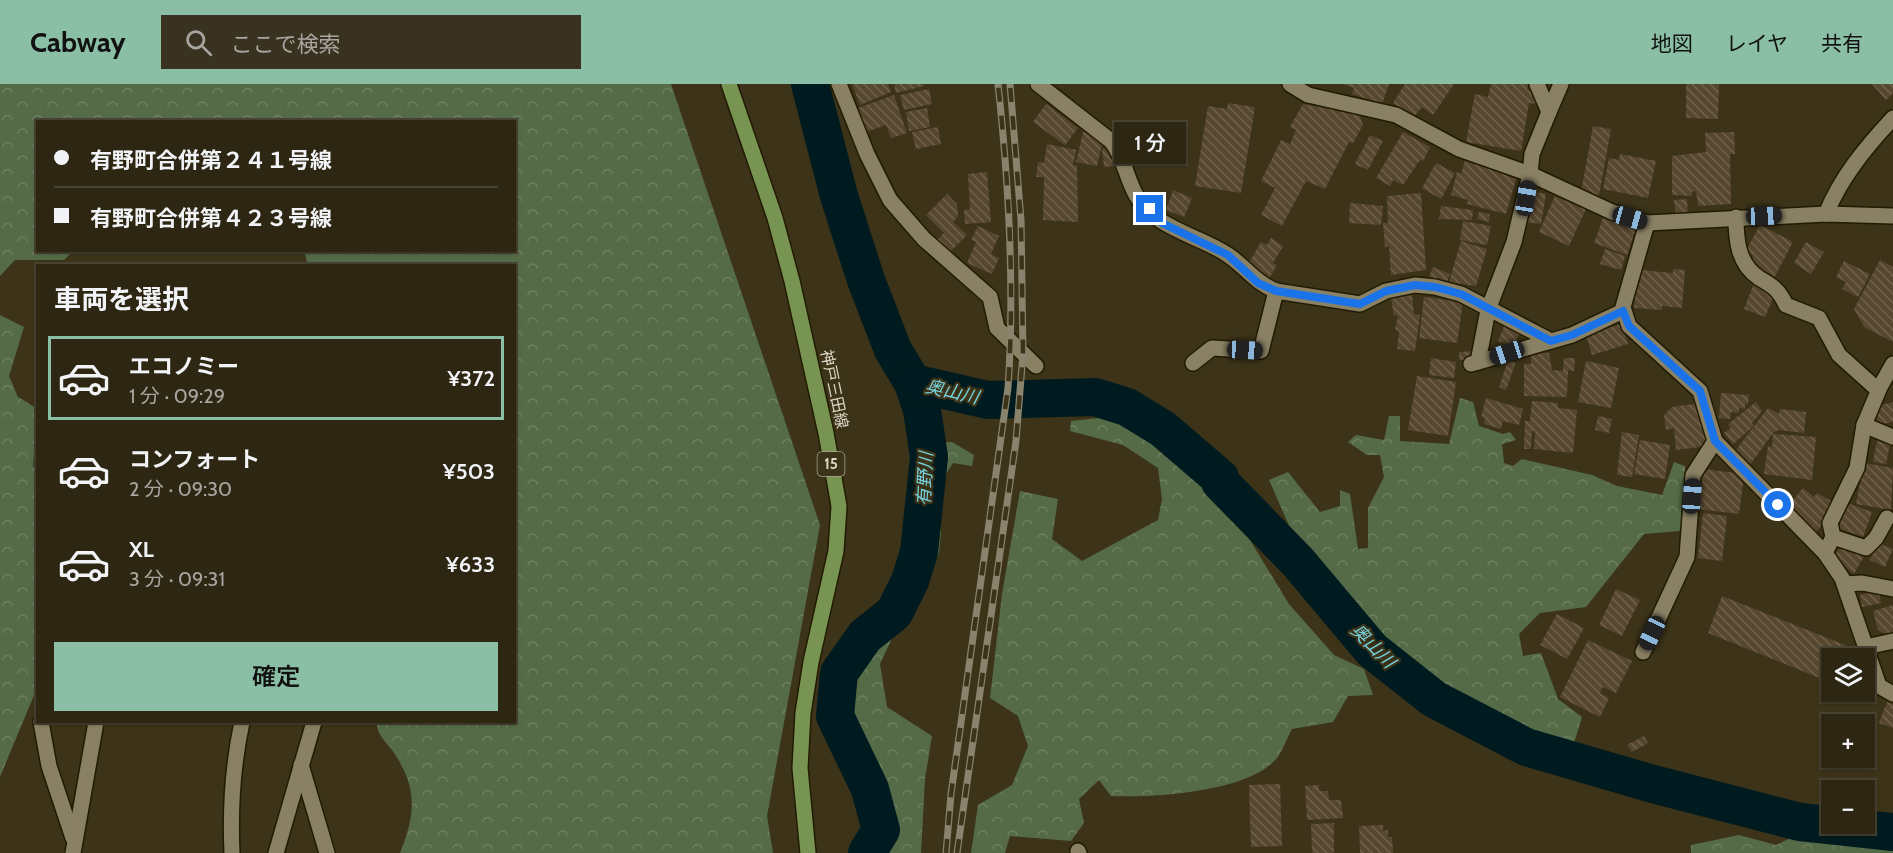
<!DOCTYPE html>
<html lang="ja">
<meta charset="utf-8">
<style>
body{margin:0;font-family:Cabin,"Noto Sans JP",sans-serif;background:#393220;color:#f1f3f6;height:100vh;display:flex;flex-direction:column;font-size:22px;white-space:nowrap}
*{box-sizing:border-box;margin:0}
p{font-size:20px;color:#a7a59f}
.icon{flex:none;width:33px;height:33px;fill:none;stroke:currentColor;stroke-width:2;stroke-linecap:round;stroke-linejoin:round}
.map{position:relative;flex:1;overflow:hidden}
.side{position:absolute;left:36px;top:180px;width:480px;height:459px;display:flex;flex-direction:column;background:#2d2612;border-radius:0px;box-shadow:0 2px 4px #0004,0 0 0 2px #484332}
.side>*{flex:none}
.hud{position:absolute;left:36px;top:36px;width:480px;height:132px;border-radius:0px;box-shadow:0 2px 4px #0004,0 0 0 2px #484332;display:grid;align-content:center;height:132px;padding:0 18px;background:#2d2612}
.buttons{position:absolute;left:1821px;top:564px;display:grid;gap:12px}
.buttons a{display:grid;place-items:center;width:54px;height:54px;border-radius:0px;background:#2d2612;box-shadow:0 2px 4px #0004,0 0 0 2px #484332;font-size:30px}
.end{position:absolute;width:27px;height:27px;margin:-14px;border:8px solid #1a73e8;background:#fff;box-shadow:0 0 0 3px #fff}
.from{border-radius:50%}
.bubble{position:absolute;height:42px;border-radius:0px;background:#2d2612;box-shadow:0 2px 4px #0004,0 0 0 2px #484332;font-size:20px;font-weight:600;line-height:42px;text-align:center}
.car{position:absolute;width:18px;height:36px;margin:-18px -9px;border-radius:8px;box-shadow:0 0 4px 2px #0007;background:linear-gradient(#222 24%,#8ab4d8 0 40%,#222 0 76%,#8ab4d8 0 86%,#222 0)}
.hud b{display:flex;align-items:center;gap:21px;height:57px;font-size:22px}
.hud b+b{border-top:2px solid #484332}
.hud i{width:15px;height:15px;background:#f1f3f6}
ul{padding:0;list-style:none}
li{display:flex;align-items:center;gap:18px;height:84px;margin:0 12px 9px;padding:0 6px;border:3px solid transparent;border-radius:0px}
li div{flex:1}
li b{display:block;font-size:22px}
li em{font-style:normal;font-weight:600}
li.selected{border-color:#8abfa5}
li>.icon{width:54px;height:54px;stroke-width:1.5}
h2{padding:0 18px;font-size:27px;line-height:72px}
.cta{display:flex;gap:12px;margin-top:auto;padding:12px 18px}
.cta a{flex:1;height:69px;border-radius:0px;background:#8abfa5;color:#111;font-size:24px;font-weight:600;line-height:69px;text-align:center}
header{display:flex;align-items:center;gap:36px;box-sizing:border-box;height:84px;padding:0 30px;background:#8abfa5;color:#111}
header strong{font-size:28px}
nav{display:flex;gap:33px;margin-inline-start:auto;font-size:21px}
.search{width:420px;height:54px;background:#393220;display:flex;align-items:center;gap:15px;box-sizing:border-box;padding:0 21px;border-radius:0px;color:#a7a59f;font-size:22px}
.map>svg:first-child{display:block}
</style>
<header>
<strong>Cabway</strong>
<div class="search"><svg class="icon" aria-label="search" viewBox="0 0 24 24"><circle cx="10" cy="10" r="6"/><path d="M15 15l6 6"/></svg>ここで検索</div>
<nav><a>地図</a><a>レイヤ</a><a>共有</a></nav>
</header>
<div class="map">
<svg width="1893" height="769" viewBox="0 0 1893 769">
<defs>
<pattern id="forest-crowns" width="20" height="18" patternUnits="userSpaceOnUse" patternTransform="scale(1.5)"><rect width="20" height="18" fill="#556b47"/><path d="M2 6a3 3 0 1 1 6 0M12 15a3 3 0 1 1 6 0" fill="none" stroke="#6d7f60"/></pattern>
<pattern id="building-back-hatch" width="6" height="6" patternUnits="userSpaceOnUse" patternTransform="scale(1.5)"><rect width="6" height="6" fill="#58472f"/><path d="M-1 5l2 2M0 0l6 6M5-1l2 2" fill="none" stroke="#6f614c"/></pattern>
</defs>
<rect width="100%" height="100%" fill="#3c3318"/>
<g fill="url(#forest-crowns)">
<path d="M0 0H671L820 441 767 732 773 769H400C416 729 418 703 392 666 385 657 376 649 377 638H514V182L308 181 304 167 514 166V38H38V166L73 167 64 176H15L0 192Z"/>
<path d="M0 231 24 243 9 292 18 313 38 325 33 382 38 389 37 604 0 693Z"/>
<path d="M1460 314 1473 318 1479 342 1503 350 1510 348 1516 356 1502 360 1504 379 1513 382 1522 375 1592 391 1617 402 1662 411 1674 378 1685 382V433L1680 447 1644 450 1586 523 1540 529 1519 550 1523 572 1541 569 1558 615 1582 633 1570 672 1548 676 1455 628 1386 578 1290 444 1269 396 1288 388 1320 428 1340 422V406L1350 410 1358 465 1368 464V424L1384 393 1380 371H1367L1348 358 1356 351 1384 356 1389 332H1400V357L1449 360Z"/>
<path d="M1118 332 1184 368 1212 410 1242 443 1289 520 1334 571 1364 585 1373 611 1348 612 1333 638 1292 645C1287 654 1283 666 1277 674 1249 708 1153 714 1111 712L1099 696 1079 715 1084 739 1071 757 1010 752 1005 769H971L978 721 1012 701 1028 662 1018 632 990 614 1002 510 1020 407 1058 415 1052 455 1082 477 1158 436 1162 415 1158 384 1123 361 1070 347 1071 337Z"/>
<path d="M952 358 974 371 972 382 953 379 937 404 935 431 941 447 939 468 926 503 914 515 900 537 880 580 887 623 932 652 925 695 921 769H868L888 743 877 705 826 611 834 569 849 547 879 523 904 469 915 360Z"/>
<path d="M1810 745 1827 757 1893 758V769H1691V761L1739 751 1776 761Z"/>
</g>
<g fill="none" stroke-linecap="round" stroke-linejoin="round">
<g stroke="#001b1f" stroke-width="38">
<path d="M810 0 839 112 866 196 893 266 913 299 922 326 929 373 919 468 910 497 894 529 865 552 839 589 835 632 870 705 881 746 867 769"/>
<path d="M913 299 988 316 1095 313 1127 323 1163 345 1220 394V398L1298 478 1372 566 1434 615 1526 663 1653 700 1800 738 1893 748"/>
</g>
</g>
<g fill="url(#building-back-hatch)">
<path d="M852 0H888L891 8 860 21Z"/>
<path d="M894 0H924V2L896 9Z"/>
<path d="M1343 0H1389L1382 20 1352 10 1354 4Z"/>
<path d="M1405 0H1454L1433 31 1422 23 1414 33 1393 19Z"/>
<path d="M1491 0H1529L1527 6 1538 8 1536 20 1529 19 1521 67 1466 58 1475 10 1488 13Z"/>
<path d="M1686 0H1719L1718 35 1686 34Z"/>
<path d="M1872 0H1893V9L1886 16Z"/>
<path d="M929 5 932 20 904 26 900 11Z"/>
<path d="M894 11 907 49 891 54 886 41 866 48 858 24Z"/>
<path d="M1228 19 1255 23 1241 109 1195 102 1208 22 1227 25Z"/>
<path d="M1046 20 1078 44 1065 61 1033 38Z"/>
<path d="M1303 20 1359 30 1363 41 1353 59 1349 58 1325 105 1306 97 1282 142 1261 131 1275 104 1261 97 1281 56 1290 60 1296 46 1290 43Z"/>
<path d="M927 24 930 43 909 47 906 28Z"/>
<path d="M1593 42 1611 45 1599 112 1581 108Z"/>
<path d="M938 43 941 60 916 65 912 48Z"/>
<path d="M1083 48 1104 52 1097 82 1076 78Z"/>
<path d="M1403 48 1430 63 1423 77 1420 76 1403 101 1393 96 1390 102 1376 94Z"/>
<path d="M1734 48 1735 70H1730L1731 120 1698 122 1696 107 1692 108V112L1672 111V72L1706 68 1705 49Z"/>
<path d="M1370 51 1383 57 1368 86 1355 80Z"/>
<path d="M1047 60 1076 66 1073 82 1077 81 1078 138 1043 136 1044 93H1036L1038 78 1044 79Z"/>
<path d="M1111 63 1114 82 1104 83 1102 65Z"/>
<path d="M1620 70 1656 77 1648 114 1603 105 1609 74 1619 76Z"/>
<path d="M1465 77 1517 92 1506 130 1467 120 1468 116 1451 111 1457 88 1461 90Z"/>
<path d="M1436 79 1455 89 1441 115 1422 104Z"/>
<path d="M987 88 991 138 965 140 964 126 970 125 968 90Z"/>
<path d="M1173 106 1192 114 1184 133 1166 126Z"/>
<path d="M1530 107 1546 110 1541 140 1525 138Z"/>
<path d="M1421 109 1426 186 1391 191 1389 162 1385 163 1383 139H1388L1387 112Z"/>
<path d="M947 110 957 120 958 132 953 138 967 151 949 169 937 156 944 149 926 131Z"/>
<path d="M1555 112 1586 125 1569 162 1539 148Z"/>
<path d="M1687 115 1688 130 1676 131 1674 116Z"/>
<path d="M1350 119 1383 122 1381 141 1349 139Z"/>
<path d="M1441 122 1473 126 1472 136 1439 135Z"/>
<path d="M1479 128 1490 130 1489 138 1477 135Z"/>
<path d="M1603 134 1636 145 1627 171 1594 159Z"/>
<path d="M1463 137 1491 142 1487 161 1460 156Z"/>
<path d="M1760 141 1793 158 1774 194 1749 180 1754 172 1745 168Z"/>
<path d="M978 142 999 152 991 170 999 174 992 190 967 179 976 158 971 156Z"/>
<path d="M1271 154 1283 162 1273 179 1277 181 1270 193 1248 180 1261 158 1267 161Z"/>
<path d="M1461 157 1487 165 1476 202 1449 198Z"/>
<path d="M1806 158 1824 168 1811 190 1794 179Z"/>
<path d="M1605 165 1625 172 1621 186 1600 180Z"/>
<path d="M1880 176 1893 183V258L1864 243 1854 225Z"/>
<path d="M1844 177 1870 190 1858 213 1842 205 1846 198 1836 193Z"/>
<path d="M1433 183 1450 190 1446 200 1429 193Z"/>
<path d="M1673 185 1685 186 1682 224 1662 222V226L1634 224 1636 198 1640 199 1641 186 1673 189Z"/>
<path d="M1754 199 1776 207 1765 233 1744 225Z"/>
<path d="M1412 211 1414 230 1420 231 1415 267 1397 265 1399 247 1395 246 1398 231 1394 232 1391 214Z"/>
<path d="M1424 213 1463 218 1457 259 1419 254Z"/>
<path d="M1505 240 1520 247 1513 264 1498 257Z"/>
<path d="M1621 240 1628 260 1592 271 1586 251Z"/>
<path d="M1475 267V276H1459V268Z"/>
<path d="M1531 268 1549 269 1552 286 1563 287 1564 274H1575L1574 287 1568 286 1567 313 1524 312V280H1531Z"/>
<path d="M1431 274 1456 278 1454 294 1429 291Z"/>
<path d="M1508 276 1516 278 1506 306 1499 303Z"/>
<path d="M1586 277 1619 284 1611 324 1578 318Z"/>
<path d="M1417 292 1456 298 1448 352 1408 346Z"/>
<path d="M1721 309 1749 311 1748 321 1745 320V325L1739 324V329L1731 328 1730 335 1719 334Z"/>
<path d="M1486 314 1523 325 1519 341 1503 337 1501 345 1484 340 1485 334 1481 333Z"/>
<path d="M1532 317 1558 319V324L1577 326 1573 369 1534 365 1535 347 1532 348 1531 365H1524L1525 337H1530Z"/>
<path d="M1756 318 1762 327 1752 339 1754 342 1733 360 1724 349 1731 344 1728 340Z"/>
<path d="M1893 318V338L1878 341 1874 323Z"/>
<path d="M1700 319 1708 362 1676 366 1674 344 1666 346 1664 331 1672 323Z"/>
<path d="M1768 324 1779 330 1780 325 1806 328 1804 349 1779 346 1774 348 1749 382 1733 370Z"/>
<path d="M1598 332 1612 335 1609 349 1595 346Z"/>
<path d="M1622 348 1639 351 1632 393 1617 391Z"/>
<path d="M1773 350 1816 353 1812 396 1764 390 1768 362 1772 363Z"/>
<path d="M1640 356 1670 361 1665 395 1634 390Z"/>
<path d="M1877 357 1890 360 1886 380 1873 378Z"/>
<path d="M1864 379 1893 384 1891 426 1856 420Z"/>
<path d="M1703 385 1744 390 1739 430 1698 425Z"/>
<path d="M1803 404 1814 413 1817 409 1835 419 1827 435 1814 450 1786 425Z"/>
<path d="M1847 419 1872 428 1863 453 1838 444Z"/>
<path d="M1703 429 1727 432 1722 477 1698 474Z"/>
<path d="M1877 459 1893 465 1885 483 1870 476Z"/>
<path d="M1842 460 1864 472 1854 490 1834 473Z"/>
<path d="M1616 505 1640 516 1622 552 1599 541Z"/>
<path d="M1879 506 1881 519 1862 523 1860 511Z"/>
<path d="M1722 512 1850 563 1846 574H1832V599L1708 549Z"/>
<path d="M1893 521V550L1888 552 1878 546 1873 527Z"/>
<path d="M1557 530 1584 544 1567 575 1540 561Z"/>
<path d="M1588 556 1632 577 1616 609 1603 603 1600 609 1609 614 1600 633 1560 613Z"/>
<path d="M1887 618 1893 620V644L1879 639Z"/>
<path d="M1644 652 1648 659 1632 668 1627 661Z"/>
<path d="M1280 700 1282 762 1251 763 1249 701Z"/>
<path d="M1319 701V707H1328L1329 716H1341L1343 734 1307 736 1305 702Z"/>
<path d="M1334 739V769H1312L1311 740Z"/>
<path d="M1383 741V747L1388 746V753H1392L1393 769H1360L1359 742Z"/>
</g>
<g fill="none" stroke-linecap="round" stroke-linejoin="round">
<defs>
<g id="minor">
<path d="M839 0 867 70 890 116 924 155 990 213 997 244 1036 282"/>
<path d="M1038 0 1111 57C1124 73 1126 93 1136 111 1156 146 1199 151 1228 171 1247 184 1253 197 1276 207"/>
<path d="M1290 0 1308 11 1396 31 1459 65 1530 90 1514 158 1488 226 1478 278"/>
<path d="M1537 0 1549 28 1532 70 1530 90 1612 128 1647 139 1623 223 1629 242 1700 307 1715 357 1825 469 1842 494 1879 602 1893 610"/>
<path d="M1549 28 1561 0"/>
<path d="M1826 130C1841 93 1866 63 1893 34"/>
<path d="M1736 133C1736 156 1738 180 1759 194 1773 202 1779 206 1786 221L1819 234 1839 271 1878 306"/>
<path d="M1647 139 1826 130 1893 132"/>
<path d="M1193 279 1212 264 1261 267 1276 207 1360 220 1386 207 1415 201 1435 203 1461 210 1551 257"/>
<path d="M1471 280 1572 251 1623 227"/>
<path d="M1864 341 1893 353"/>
<path d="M1833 453 1866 464 1876 454 1887 434"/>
<path d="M1825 469 1833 453 1830 439 1857 384 1864 341 1880 303 1893 280"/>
<path d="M1845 500 1862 499 1893 505"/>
<path d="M1866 563 1893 557"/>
<path d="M1643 568 1687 473 1693 391 1715 357"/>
<path d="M41 638 49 682 73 754"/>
<path d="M301 681 327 769"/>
<path d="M1078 767 1079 769"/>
<path d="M73 769 96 638"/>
<path d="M232 769C230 725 233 680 242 638"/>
<path d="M276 769 314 638"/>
</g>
<path id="major" d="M729 0 775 134 792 197 826 349 839 422 836 467 811 578 803 629 800 684 808 769"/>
</defs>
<use href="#minor" stroke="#231b01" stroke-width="18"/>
<use href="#major" stroke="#231b01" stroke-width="18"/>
<use href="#minor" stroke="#8a8164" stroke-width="15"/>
<use href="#major" stroke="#789453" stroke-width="15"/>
<defs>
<g id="rail">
<path d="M946 769 951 710 1008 304C1015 202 1009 101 998 0"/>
<path d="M957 769 1016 357 1023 269 1021 136 1010 0"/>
</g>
</defs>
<use href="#rail" stroke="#89826c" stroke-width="7"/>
<use href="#rail" stroke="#3c3318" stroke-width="4.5" stroke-dasharray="14" stroke-linecap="butt"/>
</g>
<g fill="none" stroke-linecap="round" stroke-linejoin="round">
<path stroke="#1a73e8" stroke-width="8" d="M1150 125 1162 139 1228 171 1258 199 1276 207 1360 220 1386 207 1415 201 1435 203 1461 210 1551 257 1572 251 1623 227 1629 242 1700 307 1715 357 1778 421"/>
</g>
<g text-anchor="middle" stroke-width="4.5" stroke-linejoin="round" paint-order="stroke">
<rect fill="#3c3318" stroke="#aba592" stroke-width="1.5" x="817.5" y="368" width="27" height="24" rx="4.5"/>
<g font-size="15" font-weight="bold" fill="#dbd6c6">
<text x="831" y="385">15</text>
</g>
<g font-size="16" fill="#dbd6c6" stroke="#3c3318">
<text transform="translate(835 305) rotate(78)" y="6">神戸三田線</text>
</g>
<g font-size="18" font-style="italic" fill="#76d4e0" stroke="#3c3318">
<text transform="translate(952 308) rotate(13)" y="6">奥山川</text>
<text transform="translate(925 395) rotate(-87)" y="6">有野川</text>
<text transform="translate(1373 562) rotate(45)" y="6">奥山川</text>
</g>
</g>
</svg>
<div class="buttons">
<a><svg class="icon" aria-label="layers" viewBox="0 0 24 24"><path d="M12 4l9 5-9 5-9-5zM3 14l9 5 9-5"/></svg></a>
<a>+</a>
<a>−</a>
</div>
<i class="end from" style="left:1778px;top:421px"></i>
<i class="end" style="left:1150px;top:125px"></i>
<div class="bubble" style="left:1114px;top:38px;width:72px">1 分</div>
<i class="car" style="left:1526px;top:114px;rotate:9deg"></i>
<i class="car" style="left:1764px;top:132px;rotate:88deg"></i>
<i class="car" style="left:1630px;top:134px;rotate:106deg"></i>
<i class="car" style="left:1245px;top:266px;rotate:93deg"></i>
<i class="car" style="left:1507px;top:269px;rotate:252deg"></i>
<i class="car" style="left:1692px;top:412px;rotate:4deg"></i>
<i class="car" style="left:1652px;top:549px;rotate:205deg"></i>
<div class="hud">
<b><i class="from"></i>有野町合併第２４１号線</b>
<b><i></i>有野町合併第４２３号線</b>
</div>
<section class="side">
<h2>車両を選択</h2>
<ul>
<li class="selected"><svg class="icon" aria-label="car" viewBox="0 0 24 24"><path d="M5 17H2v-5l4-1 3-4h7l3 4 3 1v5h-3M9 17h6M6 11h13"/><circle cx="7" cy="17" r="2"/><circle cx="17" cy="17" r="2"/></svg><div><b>エコノミー</b><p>1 分 · 09:29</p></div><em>¥372</em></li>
<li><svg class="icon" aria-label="car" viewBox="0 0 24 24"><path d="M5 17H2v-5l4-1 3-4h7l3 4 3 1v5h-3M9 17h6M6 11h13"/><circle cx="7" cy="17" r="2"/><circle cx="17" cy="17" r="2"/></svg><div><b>コンフォート</b><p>2 分 · 09:30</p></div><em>¥503</em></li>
<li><svg class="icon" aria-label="car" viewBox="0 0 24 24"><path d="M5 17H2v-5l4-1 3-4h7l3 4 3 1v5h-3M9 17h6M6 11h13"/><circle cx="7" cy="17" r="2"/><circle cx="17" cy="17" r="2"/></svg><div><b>XL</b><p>3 分 · 09:31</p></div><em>¥633</em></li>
</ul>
<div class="cta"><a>確定</a></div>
</section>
</div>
